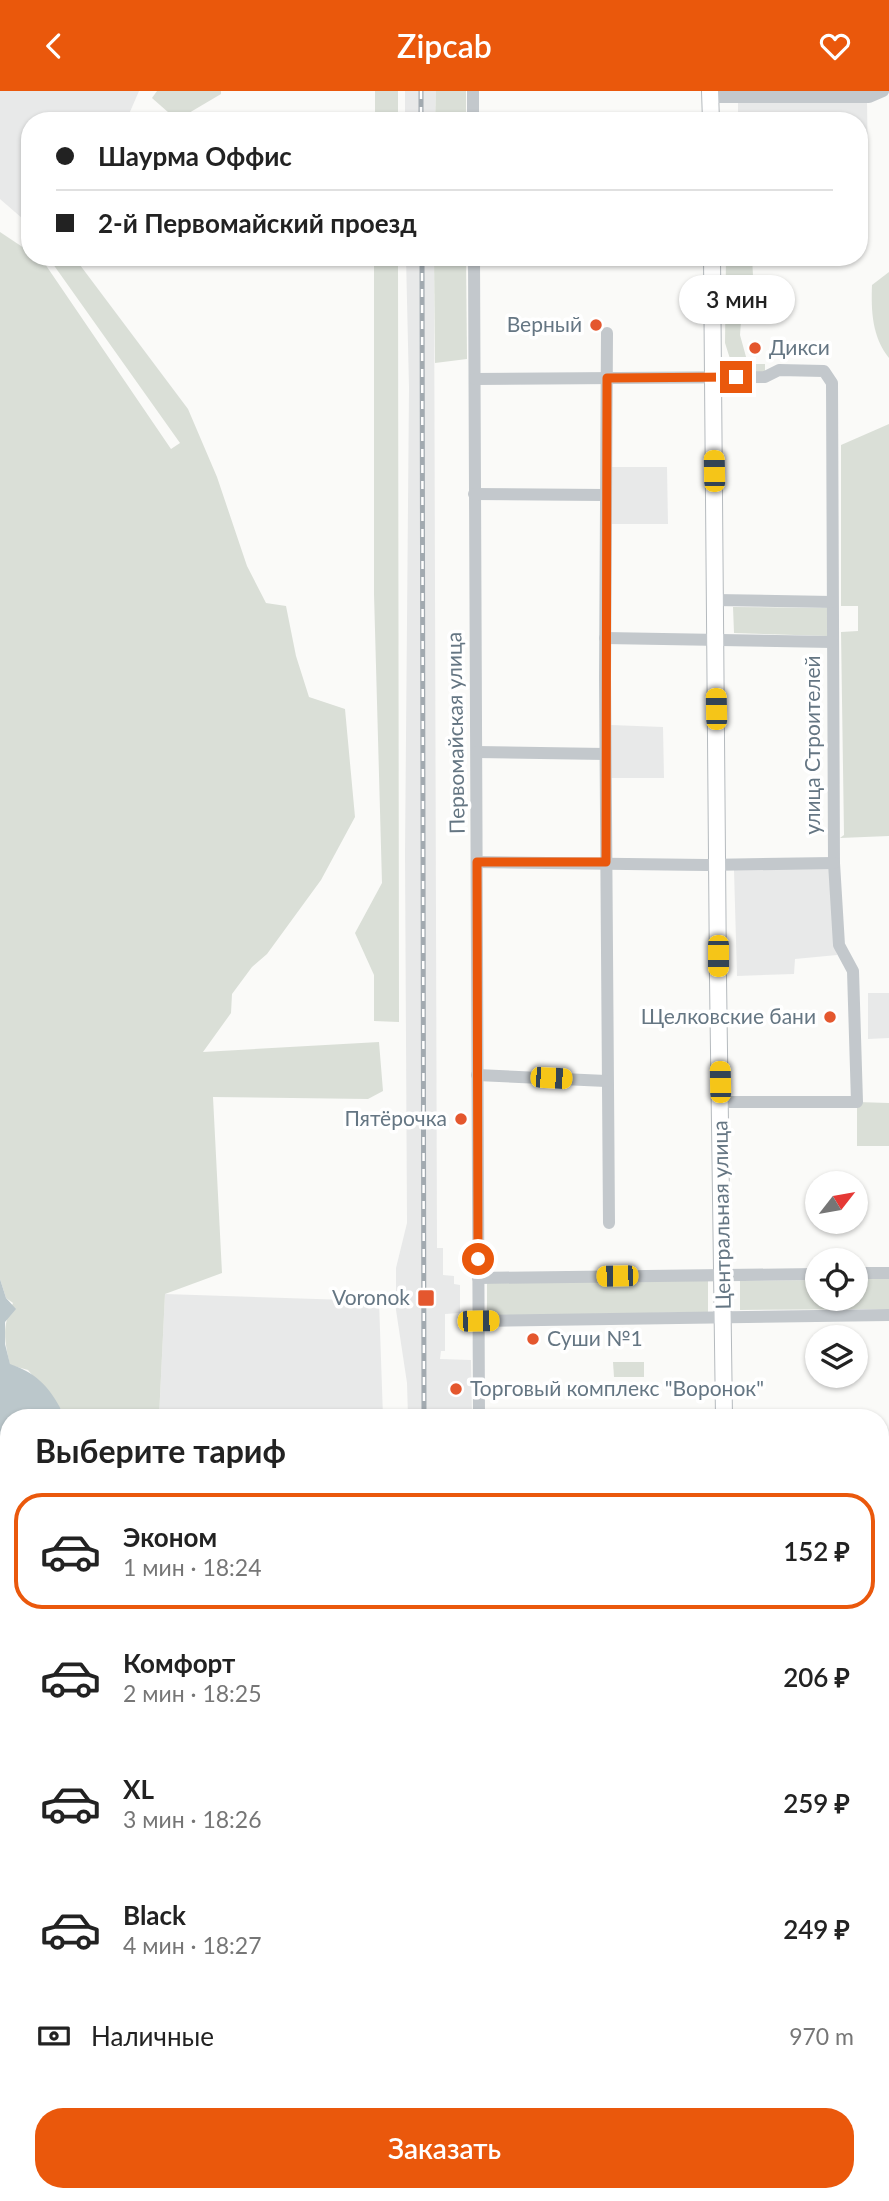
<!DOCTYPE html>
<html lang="ru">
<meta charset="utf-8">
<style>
body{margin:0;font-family:Lato,sans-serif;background:#f6f6f6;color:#222;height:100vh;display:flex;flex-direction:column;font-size:26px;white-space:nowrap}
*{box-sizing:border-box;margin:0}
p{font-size:23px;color:#767676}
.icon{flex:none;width:38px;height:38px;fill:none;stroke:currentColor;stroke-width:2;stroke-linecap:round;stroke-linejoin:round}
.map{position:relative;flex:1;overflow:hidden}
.sheet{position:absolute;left:0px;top:1318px;width:889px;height:793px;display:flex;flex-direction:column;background:#fff;border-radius:28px 28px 0 0;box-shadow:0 2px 5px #0004}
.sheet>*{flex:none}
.banner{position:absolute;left:21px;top:21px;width:847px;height:154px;border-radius:28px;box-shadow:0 2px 5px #0004;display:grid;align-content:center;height:154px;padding:0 35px;background:#fff}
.needle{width:46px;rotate:59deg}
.tools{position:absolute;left:805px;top:1080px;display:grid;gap:14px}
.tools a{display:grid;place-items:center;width:63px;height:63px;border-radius:50%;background:#fff;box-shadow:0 2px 5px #0004;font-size:35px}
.end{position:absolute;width:32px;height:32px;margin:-16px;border:9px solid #ea580c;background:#fff;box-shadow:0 0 0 4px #fff}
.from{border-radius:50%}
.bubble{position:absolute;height:49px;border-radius:24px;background:#fff;box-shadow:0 2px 5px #0004;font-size:23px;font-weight:600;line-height:49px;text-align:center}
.car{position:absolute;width:21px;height:42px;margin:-21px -10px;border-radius:9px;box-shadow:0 0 5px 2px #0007;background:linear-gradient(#f5c518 24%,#345 0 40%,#f5c518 0 76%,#345 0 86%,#f5c518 0)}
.banner b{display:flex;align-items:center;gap:24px;height:66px;font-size:26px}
.banner b+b{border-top:2px solid #e0e0e0}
.banner i{width:18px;height:18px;background:#222}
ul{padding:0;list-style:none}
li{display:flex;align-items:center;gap:21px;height:116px;margin:0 14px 10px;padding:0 21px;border:4px solid transparent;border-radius:28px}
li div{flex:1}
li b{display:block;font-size:26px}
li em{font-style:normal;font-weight:600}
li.selected{border-color:#ea580c}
li>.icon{width:63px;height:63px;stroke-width:1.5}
h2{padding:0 35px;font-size:32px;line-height:84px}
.pay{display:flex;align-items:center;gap:18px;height:77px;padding:0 35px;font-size:26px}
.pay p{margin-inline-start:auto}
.button{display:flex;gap:14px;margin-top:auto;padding:14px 35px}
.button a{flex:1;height:80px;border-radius:28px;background:#ea580c;color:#fff;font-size:28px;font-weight:600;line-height:80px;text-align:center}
header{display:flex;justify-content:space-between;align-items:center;height:91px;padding:0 35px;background:#ea580c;color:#fff;font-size:32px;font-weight:600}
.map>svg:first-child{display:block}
</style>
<header><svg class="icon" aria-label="back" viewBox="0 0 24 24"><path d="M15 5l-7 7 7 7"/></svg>Zipcab<svg class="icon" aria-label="heart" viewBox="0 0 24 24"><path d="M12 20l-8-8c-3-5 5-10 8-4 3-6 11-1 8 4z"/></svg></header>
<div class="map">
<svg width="889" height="2110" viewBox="0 0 889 2110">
<rect width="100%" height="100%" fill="#fafaf8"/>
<g fill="#e8e9e9">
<path d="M0 0H139L126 30H30V134L0 108Z"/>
<path d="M405 0H436L435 30H405Z"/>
<path d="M738 7 867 9 868 82H859V30H738Z"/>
<path d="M406 166H434L437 1157H443V1184L454 1185V1193L460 1194V1222L445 1223V1260H441L440 1268 471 1269 472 1326H408L407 1292 396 1219V1177L407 1132 405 763 409 297Z"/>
<path d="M610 376H667L668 433H610Z"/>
<path d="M611 634 663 636 664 687H611Z"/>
<path d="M829 777 837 864 795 868 794 883 737 885 734 779Z"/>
<path d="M868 902H889V947L868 948Z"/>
<path d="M165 1203 379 1210 383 1326H159Z"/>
<rect x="880" y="1350" width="9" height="48"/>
<rect x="880" y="1674" width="9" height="105"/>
<path d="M9 1997V2102H106L104 2110H0V2022Z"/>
</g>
<g fill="#dadfd7">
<path d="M157 0H221V3L177 29 152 7Z"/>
<rect x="375" y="0" width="23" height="30"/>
<path d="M436 0H466V30H435Z"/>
<path d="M0 141 30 161V166H37L43 170 171 358 180 352 48 166H74L188 318 217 386 247 475 266 512 286 515 296 565 309 606 345 618 355 726 321 789 267 863 252 876 232 903 231 922 203 961 379 951 383 1000 368 1008 213 1006 222 1182 165 1203 159 1326H65L60 1317 28 1279 10 1274C4 1248 2 1236 13 1212L6 1207 0 1188Z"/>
<path d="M374 166H398L399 931 374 930V884L355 842 382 792 374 503Z"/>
<path d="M434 166H466L467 268 435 272Z"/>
<path d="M726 166H752L753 185 744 190 740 244 748 273H765V282L746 281 732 274 725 252Z"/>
<path d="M889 181V267C872 246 871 220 872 194Z"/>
<path d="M889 333V745L840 747 844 744 841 541 858 540V515H841V354Z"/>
<path d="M733 516 828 517V545L734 542Z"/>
<path d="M857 1011 889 1012V1055H857Z"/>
<path d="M708 1187V1221L487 1225V1188Z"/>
<path d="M856 1188H889V1218L740 1219V1190L817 1189V1208H856Z"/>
<path d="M613 1271H644V1286H614Z"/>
<path d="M0 1532 9 1540V1969L0 1993Z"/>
</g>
<path fill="#bbc7cb" d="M0 1188 6 1207 16 1218 5 1231V1253L10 1273C39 1283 51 1298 65 1326H9V1540L0 1532Z"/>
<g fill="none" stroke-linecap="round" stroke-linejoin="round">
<path stroke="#bbc7cb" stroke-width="2.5" d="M526 2102 544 2110"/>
<defs>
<g id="major">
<path d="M710 0 711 30"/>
<path d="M712 166 718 887 724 1326"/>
<path d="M729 2102V2110"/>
</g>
</defs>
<use href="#major" stroke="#b5babe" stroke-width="18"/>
<g stroke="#c3c8cc" stroke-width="12">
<path d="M473 0V30"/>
<path d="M710 6H869L883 0"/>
<path d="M474 166 479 1326"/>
<path d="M607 242 605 587 609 1132"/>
<path d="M475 288 765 286 779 279 824 280 832 292 834 772 839 854 853 880 857 1011H721"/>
<path d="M474 403 605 404"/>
<path d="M715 509 832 511"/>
<path d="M605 547 832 551"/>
<path d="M477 661 605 663"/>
<path d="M477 771 706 774 834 772"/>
<path d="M477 984 606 990"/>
<path d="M856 1182H889"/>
<path d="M478 1187 817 1183"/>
<path d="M478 1230 889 1224"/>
<path d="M880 1441H889"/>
<path d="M880 1555H889"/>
<path d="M880 1788H889"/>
<path d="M880 2033H889"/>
<path d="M591 2102 606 2110"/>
<path d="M453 2110 455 2102"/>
</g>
<use href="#major" stroke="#fff" stroke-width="16"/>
<defs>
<g id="rail">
<path d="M421 0V30"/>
<path d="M422 166 424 1326"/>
<path d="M397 2110 399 2102"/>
</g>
</defs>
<use href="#rail" stroke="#a2aab0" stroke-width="5"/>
<use href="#rail" stroke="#fff" stroke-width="2.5" stroke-dasharray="8" stroke-linecap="butt"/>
</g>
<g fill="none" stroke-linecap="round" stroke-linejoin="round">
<path stroke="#ea580c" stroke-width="9" d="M478 1168 477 771H606L607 287 736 286"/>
</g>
<g fill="#e4572e" stroke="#fff" stroke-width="2.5">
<circle cx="596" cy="234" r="7"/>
<circle cx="755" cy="257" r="7"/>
<circle cx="830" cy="926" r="7"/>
<circle cx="461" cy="1028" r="7"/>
<rect x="417" y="1198" width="18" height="18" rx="3.5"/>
<circle cx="533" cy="1248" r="7"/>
<circle cx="456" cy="1298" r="7"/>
</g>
<g text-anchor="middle" stroke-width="7" stroke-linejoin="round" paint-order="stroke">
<g font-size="21" fill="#657683" stroke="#fff" text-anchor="end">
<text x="582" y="241">Верный</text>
<text x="769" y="264" text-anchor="start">Дикси</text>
<text x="816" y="933">Щелковские бани</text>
<text x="447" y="1035">Пятёрочка</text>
<text x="410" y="1214">Voronok</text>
<text x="547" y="1255" text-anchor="start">Суши №1</text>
<text x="470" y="1305" text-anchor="start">Торговый комплекс "Воронок"</text>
</g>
<g font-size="21" fill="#657683" stroke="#fff">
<text transform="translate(456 642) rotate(-91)" y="7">Первомайская улица</text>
<text transform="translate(813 654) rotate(-90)" y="7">улица Строителей</text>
<text transform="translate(722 1124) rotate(-91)" y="7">Центральная улица</text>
</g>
</g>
</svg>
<div class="tools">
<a><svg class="needle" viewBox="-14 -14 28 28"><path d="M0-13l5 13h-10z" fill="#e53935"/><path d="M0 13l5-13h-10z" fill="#767676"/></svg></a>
<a><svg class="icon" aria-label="locate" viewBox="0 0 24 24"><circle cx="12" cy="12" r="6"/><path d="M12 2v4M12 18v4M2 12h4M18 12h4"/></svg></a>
<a><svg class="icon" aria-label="layers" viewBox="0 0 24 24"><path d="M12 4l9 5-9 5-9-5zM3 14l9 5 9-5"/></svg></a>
</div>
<i class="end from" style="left:478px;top:1168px"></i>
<i class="end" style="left:736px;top:286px"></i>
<div class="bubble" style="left:679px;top:184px;width:116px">3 мин</div>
<i class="car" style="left:714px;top:380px;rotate:359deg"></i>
<i class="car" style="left:716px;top:618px;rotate:359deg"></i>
<i class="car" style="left:718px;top:865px;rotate:180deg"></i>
<i class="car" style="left:551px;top:987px;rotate:93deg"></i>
<i class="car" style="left:720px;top:991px;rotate:359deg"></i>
<i class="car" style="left:617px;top:1185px;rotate:269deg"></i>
<i class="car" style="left:478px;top:1230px;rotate:89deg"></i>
<div class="banner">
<b><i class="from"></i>Шаурма Оффис</b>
<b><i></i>2-й Первомайский проезд</b>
</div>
<section class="sheet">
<h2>Выберите тариф</h2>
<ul>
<li class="selected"><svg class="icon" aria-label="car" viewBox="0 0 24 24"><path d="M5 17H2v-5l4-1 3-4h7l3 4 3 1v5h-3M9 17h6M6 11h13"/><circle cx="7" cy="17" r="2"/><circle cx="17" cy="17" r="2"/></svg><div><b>Эконом</b><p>1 мин · 18:24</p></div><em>152 ₽</em></li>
<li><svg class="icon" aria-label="car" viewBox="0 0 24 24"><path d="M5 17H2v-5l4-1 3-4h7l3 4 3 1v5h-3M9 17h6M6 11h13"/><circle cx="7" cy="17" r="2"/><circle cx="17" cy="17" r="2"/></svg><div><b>Комфорт</b><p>2 мин · 18:25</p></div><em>206 ₽</em></li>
<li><svg class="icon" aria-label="car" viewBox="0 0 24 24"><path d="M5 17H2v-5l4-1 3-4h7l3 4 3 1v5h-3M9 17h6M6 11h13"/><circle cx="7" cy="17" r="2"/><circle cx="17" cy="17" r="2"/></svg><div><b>XL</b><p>3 мин · 18:26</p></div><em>259 ₽</em></li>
<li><svg class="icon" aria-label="car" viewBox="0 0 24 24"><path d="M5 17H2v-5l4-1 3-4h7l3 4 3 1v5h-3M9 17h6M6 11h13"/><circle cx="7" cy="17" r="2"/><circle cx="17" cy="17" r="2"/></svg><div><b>Black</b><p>4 мин · 18:27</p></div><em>249 ₽</em></li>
</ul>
<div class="pay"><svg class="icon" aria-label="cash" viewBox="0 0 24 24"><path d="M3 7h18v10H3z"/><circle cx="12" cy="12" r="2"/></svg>Наличные<p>970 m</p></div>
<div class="button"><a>Заказать</a></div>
</section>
</div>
